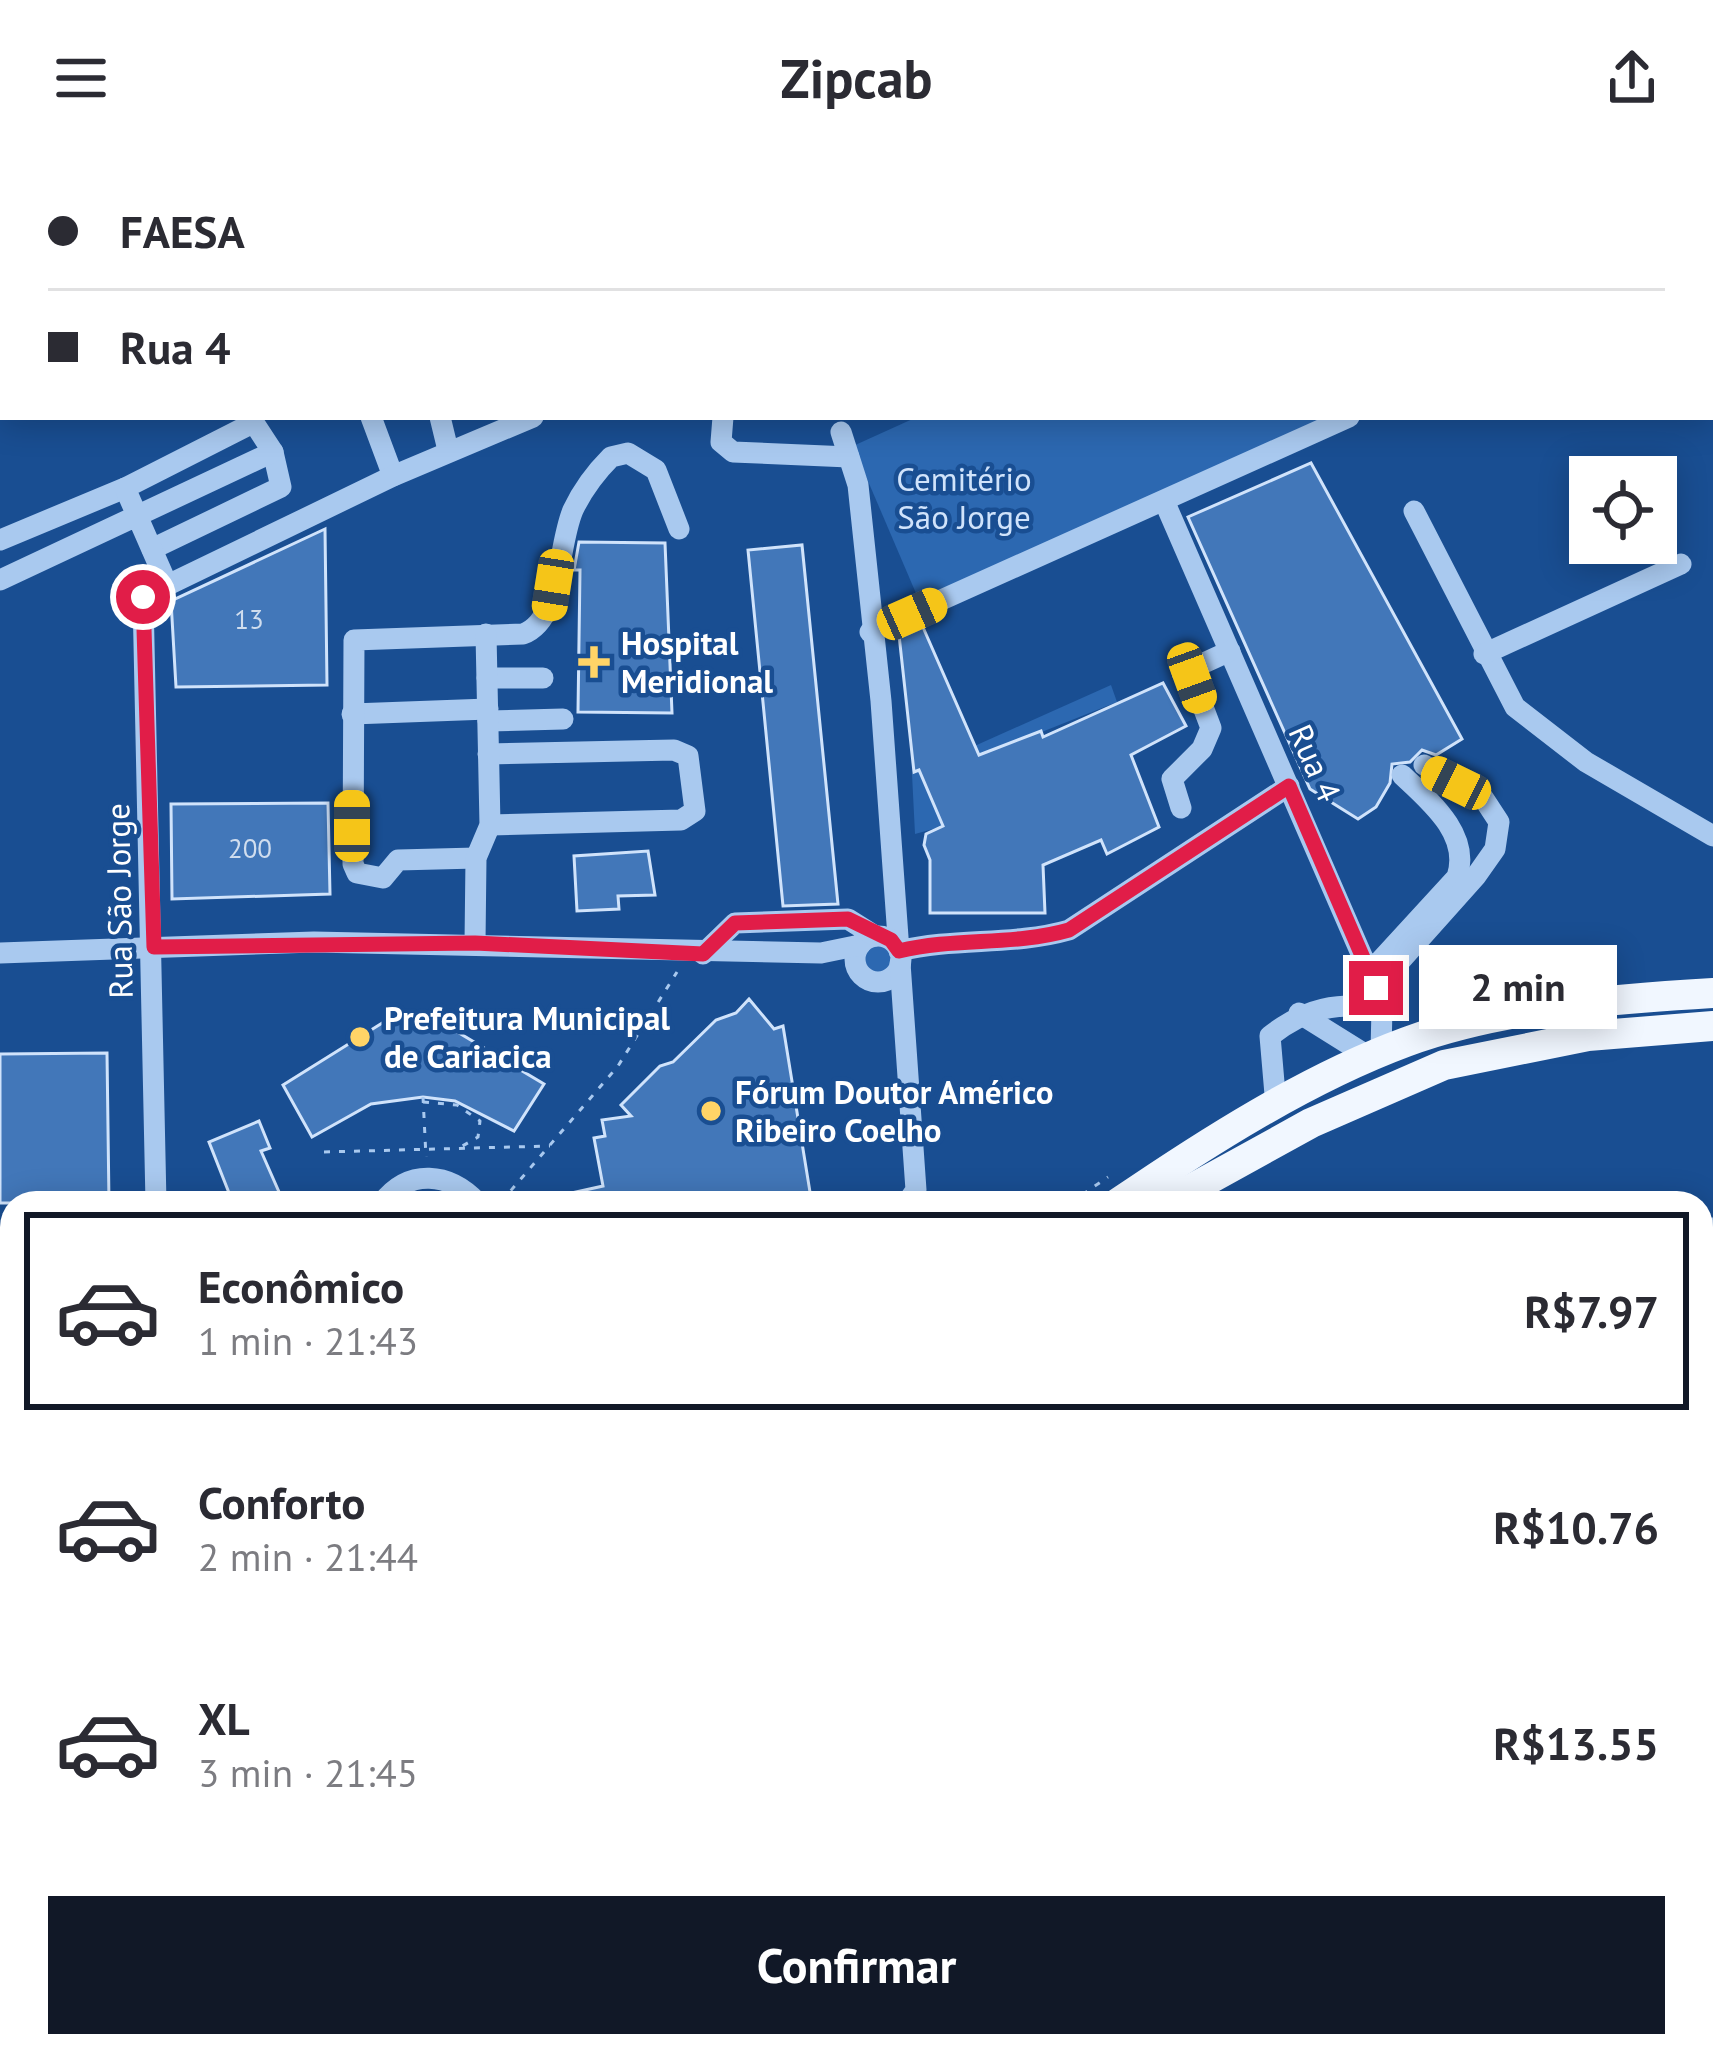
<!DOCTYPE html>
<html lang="pt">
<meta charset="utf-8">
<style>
body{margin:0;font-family:"PT Sans",sans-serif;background:#f2f2f3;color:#2b2b33;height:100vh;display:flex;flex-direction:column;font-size:45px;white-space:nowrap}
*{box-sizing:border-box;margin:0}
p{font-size:39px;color:#7c7c81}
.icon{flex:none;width:66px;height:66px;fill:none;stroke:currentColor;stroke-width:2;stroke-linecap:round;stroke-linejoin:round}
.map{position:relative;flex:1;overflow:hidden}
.drawer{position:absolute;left:0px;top:1035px;width:1713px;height:867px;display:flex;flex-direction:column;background:#fff;border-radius:36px 36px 0 0;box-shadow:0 6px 30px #0003}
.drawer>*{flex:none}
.top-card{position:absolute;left:0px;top:0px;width:1713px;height:264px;box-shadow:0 6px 30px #0003;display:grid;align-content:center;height:264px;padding:0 48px;background:#fff}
.controls{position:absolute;left:1569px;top:300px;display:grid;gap:24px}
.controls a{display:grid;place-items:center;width:108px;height:108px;border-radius:0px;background:#fff;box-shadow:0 6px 30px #0003;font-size:60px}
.end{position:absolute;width:54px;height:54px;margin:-27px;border:15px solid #e11d48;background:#fff;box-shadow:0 0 0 6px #fff}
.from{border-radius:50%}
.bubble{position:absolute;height:84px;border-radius:0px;background:#fff;box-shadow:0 6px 30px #0003;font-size:39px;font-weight:800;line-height:84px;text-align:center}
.car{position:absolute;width:36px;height:72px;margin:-36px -18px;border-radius:15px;box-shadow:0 0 9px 3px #0007;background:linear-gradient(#f5c518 24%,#345 0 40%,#f5c518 0 76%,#345 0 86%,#f5c518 0)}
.top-card b{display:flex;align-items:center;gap:42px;height:114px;font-size:45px}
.top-card b+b{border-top:3px solid #e1e1e2}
.top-card i{width:30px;height:30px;background:#2b2b33}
ul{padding:21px 0 0;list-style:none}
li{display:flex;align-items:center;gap:36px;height:198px;margin:0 24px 18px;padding:0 24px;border:6px solid transparent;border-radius:0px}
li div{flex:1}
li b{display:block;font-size:45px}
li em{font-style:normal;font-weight:800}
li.active{border-color:#111827}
li>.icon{width:108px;height:108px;stroke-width:1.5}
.action{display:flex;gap:24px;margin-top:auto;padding:24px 48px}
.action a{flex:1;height:138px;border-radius:0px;background:#111827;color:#fff;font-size:48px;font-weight:800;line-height:138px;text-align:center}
header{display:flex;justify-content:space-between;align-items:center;height:156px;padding:0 48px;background:#fff;font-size:54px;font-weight:800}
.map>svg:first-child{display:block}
</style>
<header><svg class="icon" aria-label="menu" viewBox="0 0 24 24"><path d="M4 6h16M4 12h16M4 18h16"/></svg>Zipcab<svg class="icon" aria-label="share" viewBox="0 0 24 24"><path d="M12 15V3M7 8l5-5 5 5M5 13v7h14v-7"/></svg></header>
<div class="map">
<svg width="1713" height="1901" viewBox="0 0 1713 1901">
<rect width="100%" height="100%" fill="#194e92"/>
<g fill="#2c68b1">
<path d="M917 261H1336L921 449 853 290Z"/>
<path d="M1111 529 1117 546 924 623 944 670 915 678 912 618Z"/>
<circle cx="876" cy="804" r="20"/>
<path d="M0 1460H12V1511L0 1508Z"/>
</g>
<g fill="#4277b9" stroke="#d0e3fb" stroke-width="3">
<path d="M1311 307 1462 583 1436 599 1422 594 1410 606 1392 608 1390 627 1376 651 1358 663 1310 633 1188 361Z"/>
<path d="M325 373 327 529 176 531 171 445Z"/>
<path d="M579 386 665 387 672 557 578 556 580 414H574Z"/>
<path d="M802 389 838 748 783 750 748 394Z"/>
<path d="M922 469 979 599 1041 575 1043 581 1163 527 1186 570 1131 599 1159 671 1107 698 1101 684 1043 709 1045 757H930V704L924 689 926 678 943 670 919 614 914 616 899 479Z"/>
<path d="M328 647 330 738 172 743 171 648Z"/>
<path d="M648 695 655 739 618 740 619 753 577 755 574 700Z"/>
<path d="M749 843 774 873 783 870 810 1036 762 1047H558V1040L603 1030 594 982 605 980 602 964 631 960 621 949 660 910 673 906 716 864 736 857Z"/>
<path d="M387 864 444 868 544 928 514 975 455 945 423 941 371 948 312 981 283 929Z"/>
<path d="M107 897 109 1047H0V898Z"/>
<path d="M259 965 270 992 261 995 279 1036 251 1047H233L209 986Z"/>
</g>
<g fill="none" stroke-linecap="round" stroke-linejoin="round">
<g stroke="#a9c9ef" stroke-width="3" stroke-dasharray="6 9" stroke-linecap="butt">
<path d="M423 941 426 1001"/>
<path d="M423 946 457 949 480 965 478 981 459 992"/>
<path d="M324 996 550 990"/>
<path d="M501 1046 618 910 677 816"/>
<path d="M1070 1047 1108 1021"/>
<path d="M0 1493 12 1495"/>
<path d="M833 1890 850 1901"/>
</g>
<g stroke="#a9c9ef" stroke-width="21">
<path d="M277 0 278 3"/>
<path d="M420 0V3"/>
<path d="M1431 0 1433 3"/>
<path d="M492 3V0"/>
<path d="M685 3 686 0"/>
<path d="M1372 3 1374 0"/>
<path d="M1710 90 1713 92"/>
<path d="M1710 159 1713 158"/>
<path d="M371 261 393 320"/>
<path d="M440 261 448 294"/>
<path d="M723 261 721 286 733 296 849 301"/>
<path d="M841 276 858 329 881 545 899 795C956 781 1013 790 1069 774L1289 630"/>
<path d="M1165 347 1376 832 1382 851 1381 897"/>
<path d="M1414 355 1515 551 1586 606 1713 680"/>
<path d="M0 384 125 332"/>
<path d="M152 393 281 331 273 296"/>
<path d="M0 424 273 296 256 270 249 269 125 332 167 428"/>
<path d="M870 476 1349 261"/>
<path d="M1484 498 1681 408"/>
<path d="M1182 517 1230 495"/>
<path d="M487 522H543"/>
<path d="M352 558 488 553"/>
<path d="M488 565 563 563"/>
<path d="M488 598 674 594 688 600 695 655 681 664 490 669"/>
<path d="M1181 652 1172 623 1202 593 1211 572 1189 514"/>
<path d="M476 702 398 704 383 722 357 717 353 708 354 484 523 478C562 463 557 391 573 354 583 333 595 317 611 301L628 297 656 314 679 373"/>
<circle cx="878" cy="803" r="23"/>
<path d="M475 787 476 702 490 669 486 478"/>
<path d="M0 797 314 786 821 797 860 789"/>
<path d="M703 798 735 767 848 763 875 780"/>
<path d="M900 807 916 1034 907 1047"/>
<path d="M1367 811 1379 806 1457 721C1471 679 1431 646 1402 619"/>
<path d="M1376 832 1476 720 1495 693 1499 666 1482 640 1424 609"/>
<path d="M1299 857 1371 902"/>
<path d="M1276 950 1270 880C1307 851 1336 847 1382 851"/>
<path d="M156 1047 143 441 393 320 533 261"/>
<path d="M382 1047C409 1012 449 1016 478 1047"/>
<path d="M1701 1073 1713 1072"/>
<path d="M1701 1296 1713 1304"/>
<path d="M0 1374H12"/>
<path d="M1701 1463 1713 1460"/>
<path d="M0 1576 12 1579"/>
<path d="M1701 1645 1713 1642"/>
<path d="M0 1665 12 1664"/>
<path d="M1701 1729 1713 1730"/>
<path d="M0 1799 12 1797"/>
<path d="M36 1890 37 1901"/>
<path d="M382 1890 399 1901"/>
<path d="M703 1890 719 1901"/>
<path d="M1319 1899 1336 1901"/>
<path d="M110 1901 224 1890"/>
<path d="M350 1901 361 1890"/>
</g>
<g stroke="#f1f7ff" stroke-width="30">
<path d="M1118 1047C1206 987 1306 923 1406 886 1501 851 1612 843 1713 837"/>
<path d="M1166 1047 1311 967 1444 909 1588 880 1713 870"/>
<path d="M0 1445H12"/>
<path d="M0 1526 12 1529"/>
<path d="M782 1890 801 1901"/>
<path d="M912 1890 930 1901"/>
</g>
</g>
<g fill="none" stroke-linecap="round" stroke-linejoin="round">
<path stroke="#e11d48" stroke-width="15" d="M143 441 154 791 475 787 703 798 735 767 848 763 891 784 899 795C956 781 1013 790 1069 774L1289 630 1376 832"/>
</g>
<g fill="#ffd467" stroke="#194e92" stroke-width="4.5">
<path d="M588 488h12v12h12v12h-12v12h-12v-12h-12v-12h12z"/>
<circle cx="360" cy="881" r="12"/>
<circle cx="711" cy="955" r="12"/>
</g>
<g text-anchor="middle" stroke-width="9" stroke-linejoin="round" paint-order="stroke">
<g font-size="27" fill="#d0ddee">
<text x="249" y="473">13</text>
<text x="250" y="702">200</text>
</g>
<g font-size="33" fill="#d0e3fb" stroke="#194e92">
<text x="964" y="335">Cemitério<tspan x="964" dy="38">São Jorge</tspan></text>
</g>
<g font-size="33" font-weight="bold" fill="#fff" stroke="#194e92" text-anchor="start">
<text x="621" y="499">Hospital<tspan x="621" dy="38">Meridional</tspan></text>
<text x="384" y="874">Prefeitura Municipal<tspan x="384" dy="38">de Cariacica</tspan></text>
<text x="735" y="948">Fórum Doutor Américo<tspan x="735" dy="38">Ribeiro Coelho</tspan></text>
</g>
<g font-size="33" fill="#fff" stroke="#194e92">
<text transform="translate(1315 607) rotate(66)" y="12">Rua 4</text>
<text transform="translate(119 745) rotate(-91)" y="12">Rua São Jorge</text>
</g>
</g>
</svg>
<div class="controls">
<a><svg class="icon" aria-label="locate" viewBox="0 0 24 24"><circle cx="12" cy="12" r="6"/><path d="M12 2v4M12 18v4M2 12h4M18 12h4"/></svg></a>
</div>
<i class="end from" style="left:143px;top:441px"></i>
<i class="end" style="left:1376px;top:832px"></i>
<div class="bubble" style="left:1419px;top:789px;width:198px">2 min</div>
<i class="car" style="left:553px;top:429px;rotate:189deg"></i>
<i class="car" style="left:912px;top:458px;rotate:66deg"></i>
<i class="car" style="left:1192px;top:522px;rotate:160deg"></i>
<i class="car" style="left:1456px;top:627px;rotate:296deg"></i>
<i class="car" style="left:352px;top:670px;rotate:0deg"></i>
<div class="top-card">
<b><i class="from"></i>FAESA</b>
<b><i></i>Rua 4</b>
</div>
<section class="drawer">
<ul>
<li class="active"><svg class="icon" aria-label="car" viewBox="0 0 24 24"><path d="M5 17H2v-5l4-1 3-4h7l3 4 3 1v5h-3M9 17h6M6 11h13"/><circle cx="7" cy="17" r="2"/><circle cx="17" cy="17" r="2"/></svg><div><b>Econômico</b><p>1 min · 21:43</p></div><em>R$7.97</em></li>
<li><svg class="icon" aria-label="car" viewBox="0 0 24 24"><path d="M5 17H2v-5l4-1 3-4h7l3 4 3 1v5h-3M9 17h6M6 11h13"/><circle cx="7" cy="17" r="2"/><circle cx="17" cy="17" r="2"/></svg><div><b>Conforto</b><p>2 min · 21:44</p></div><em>R$10.76</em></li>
<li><svg class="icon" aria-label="car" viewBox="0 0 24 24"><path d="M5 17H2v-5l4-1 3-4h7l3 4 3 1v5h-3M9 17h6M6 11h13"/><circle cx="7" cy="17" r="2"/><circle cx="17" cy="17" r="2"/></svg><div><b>XL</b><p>3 min · 21:45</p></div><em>R$13.55</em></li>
</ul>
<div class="action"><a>Confirmar</a></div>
</section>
</div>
